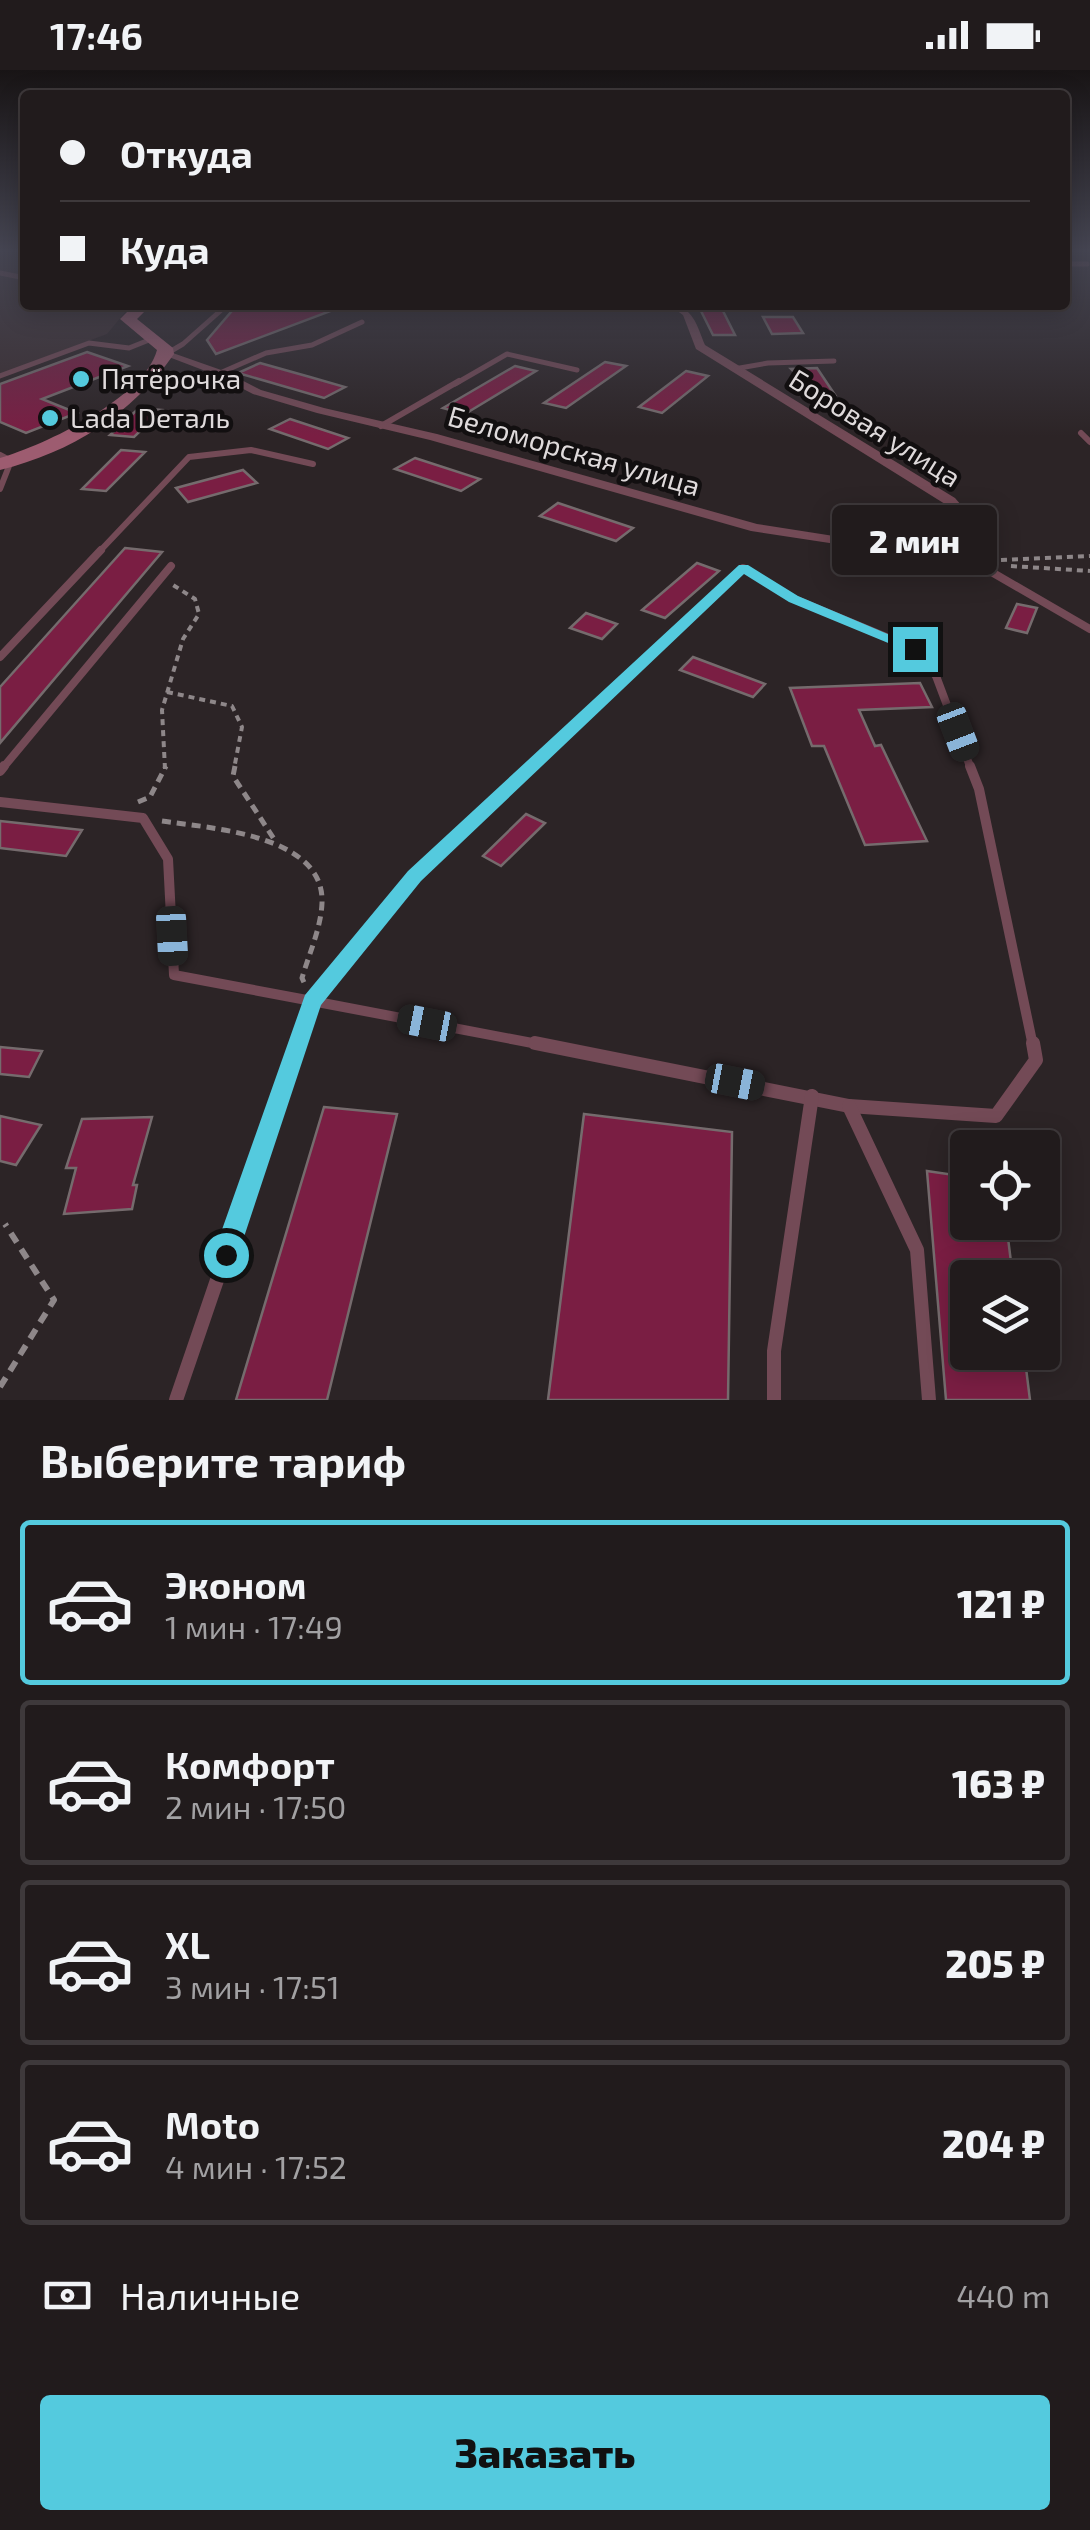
<!DOCTYPE html>
<html lang="ru">
<meta charset="utf-8">
<style>
body{margin:0;font-family:"Exo 2",sans-serif;background:#292425;color:#f1f3f6;height:100vh;display:flex;flex-direction:column;font-size:38px;white-space:nowrap}
*{box-sizing:border-box;margin:0}
p{font-size:32px;color:#a2a1a3}
.icon{flex:none;width:55px;height:55px;fill:none;stroke:currentColor;stroke-width:2;stroke-linecap:round;stroke-linejoin:round}
.map{position:relative;height:1330px;overflow:hidden}
.sheet{display:flex;flex-direction:column;background:#211b1c;flex:1}
.sheet>*{flex:none}
.hud{position:absolute;left:20px;top:20px;width:1050px;height:220px;border-radius:10px;box-shadow:0 5px 25px #0003,0 0 0 2px #3e393b;display:grid;align-content:center;height:220px;padding:0 40px;background:#211b1c}
.buttons{position:absolute;left:950px;top:1060px;display:grid;gap:20px}
.buttons a{display:grid;place-items:center;width:110px;height:110px;border-radius:10px;background:#211b1c;box-shadow:0 5px 25px #0003,0 0 0 2px #3e393b;font-size:50px}
.end{position:absolute;width:45px;height:45px;margin:-22px;border:12px solid #54cade;background:#111;box-shadow:0 0 0 5px #111}
.from{border-radius:50%}
.bubble{position:absolute;height:70px;border-radius:10px;background:#211b1c;box-shadow:0 5px 25px #0003,0 0 0 2px #3e393b;font-size:32px;font-weight:800;line-height:70px;text-align:center}
.car{position:absolute;width:30px;height:60px;margin:-30px -15px;border-radius:12px;box-shadow:0 0 8px 2px #0007;background:linear-gradient(#222 24%,#8ab4d8 0 40%,#222 0 76%,#8ab4d8 0 86%,#222 0)}
.hud b{display:flex;align-items:center;gap:35px;height:95px;font-size:38px}
.hud b+b{border-top:2px solid #3e393b}
.hud i{width:25px;height:25px;background:#f1f3f6}
ul{padding:0;list-style:none}
li{display:flex;align-items:center;gap:30px;height:165px;margin:0 20px 15px;padding:0 20px;border:5px solid #3e393b;border-radius:10px}
li div{flex:1}
li b{display:block;font-size:38px}
li em{font-style:normal;font-weight:800}
li.active{border-color:#54cade}
li>.icon{width:90px;height:90px;stroke-width:1.5}
h2{padding:0 40px;font-size:45px;line-height:120px}
.pay{display:flex;align-items:center;gap:25px;height:110px;padding:0 40px;font-size:38px}
.pay p{margin-inline-start:auto}
.button{display:flex;gap:20px;margin-top:auto;padding:20px 40px}
.button a{flex:1;height:115px;border-radius:10px;background:#54cade;color:#111;font-size:40px;font-weight:800;line-height:115px;text-align:center}
.status{display:flex;justify-content:space-between;align-items:center;height:70px;padding:0 50px;background:#211b1c;direction:ltr}
.status svg{height:28px;fill:currentColor}
.map>svg:first-child{display:block}
</style>
<div class="status"><b>17:46</b><svg viewBox="0 0 49 12"><path d="M0 12V9h3v3zM5 12V6h3v6zM10 12V3h3v9zM15 12V0h3v12zM26 1h20v11H26zM47 4h2v5h-2z"/></svg></div>
<div class="map">
<svg width="1090" height="1330" viewBox="0 0 1090 1330">
<rect width="100%" height="100%" fill="#2c2426"/>
<path fill="#3a2d30" d="M0 181H25V235H131L107 264 0 304Z"/>
<g fill="#7a1e43" stroke="#756b6d" stroke-width="2.5">
<path d="M237 235H304L328 242 216 284 207 270Z"/>
<path d="M698 235H720L735 265H713Z"/>
<path d="M763 247H793L803 263 772 264Z"/>
<path d="M87 282 128 296 42 329 77 343 26 363 0 352V314Z"/>
<path d="M605 292 626 296 566 338 544 333Z"/>
<path d="M260 293 310 307 345 317 324 328 238 303Z"/>
<path d="M515 296 536 301 465 344 443 338Z"/>
<path d="M817 298 835 325 818 326 791 299Z"/>
<path d="M686 301 708 306 662 343 639 337Z"/>
<path d="M139 338 162 340 134 367 110 365Z"/>
<path d="M290 349 348 368 328 379 270 359Z"/>
<path d="M121 380 145 382 106 421 82 419Z"/>
<path d="M415 388 480 409 461 421 395 399Z"/>
<path d="M243 400 257 413 188 432 176 418Z"/>
<path d="M558 433 633 458 616 471 540 446Z"/>
<path d="M125 478 162 482 0 673V617Z"/>
<path d="M697 493 719 501 665 548 642 540Z"/>
<path d="M1017 534 1037 538 1027 563 1006 558Z"/>
<path d="M586 543 617 554 602 569 570 558Z"/>
<path d="M693 587 765 614 753 627 680 600Z"/>
<path d="M920 613 932 637 859 640 875 676 881 675 927 771 865 775 824 676H812L790 618Z"/>
<path d="M526 744 545 753 501 796 483 786Z"/>
<path d="M0 751 82 760 66 786 0 778Z"/>
<path d="M0 977 42 981 29 1007 0 1004Z"/>
<path d="M324 1037 397 1044 327 1330H236Z"/>
<path d="M584 1044 732 1062 728 1330H548Z"/>
<path d="M0 1046 41 1055 16 1095 0 1091Z"/>
<path d="M152 1047 133 1115H137L132 1139 64 1144 76 1098H66L82 1049Z"/>
<path d="M927 1101 968 1107V1152H1006L1013 1208H968V1282H1024L1030 1330H946Z"/>
</g>
<g fill="none" stroke-linecap="round" stroke-linejoin="round">
<g stroke="#8e8789" stroke-width="4" stroke-dasharray="6 5" stroke-linecap="butt">
<path d="M1001 490 1090 486"/>
<path d="M1011 496 1090 501"/>
<path d="M167 622 232 636 242 657 234 699"/>
<path d="M165 699 162 640 183 569 199 544 195 529 173 515"/>
</g>
<g stroke="#8e8789" stroke-width="5" stroke-dasharray="9 6" stroke-linecap="butt">
<path d="M235 696 233 706 276 772"/>
<path d="M138 732 150 727 166 696"/>
<path d="M162 751C208 758 325 764 322 833 321 858 309 884 302 908L306 917"/>
</g>
<path stroke="#8e8789" stroke-width="6" stroke-dasharray="11 8" stroke-linecap="butt" d="M0 1317 54 1230 5 1154"/>
<g stroke="#734a56" stroke-width="5">
<path d="M1065 194H1087"/>
<path d="M0 203 25 208"/>
<path d="M166 284 183 274 227 235"/>
<path d="M734 299 768 293 834 291"/>
<path d="M220 303 266 283 312 275 362 252"/>
<path d="M0 306 89 273 129 278 154 268"/>
<path d="M455 314 507 284 577 300"/>
</g>
<g stroke="#734a56" stroke-width="6">
<path d="M381 356 459 311"/>
<path d="M1081 363 1090 372"/>
<path d="M0 385 11 391 0 419"/>
<path d="M99 482 189 387 251 380 313 394"/>
</g>
<g stroke="#734a56" stroke-width="8">
<path d="M976 493 1090 559"/>
<path d="M0 587 101 480"/>
<path d="M2 699 171 496"/>
<path d="M529 699 743 498 794 529 915 579 936 606 971 699"/>
</g>
<g stroke="#734a56" stroke-width="10">
<path d="M970 696 979 719 1033 976"/>
<path d="M0 701 4 696"/>
<path d="M0 732 143 748 168 789 174 905 312 931"/>
<path d="M312 931 548 976"/>
<path d="M312 931 414 806 531 696"/>
<path d="M297 976 312 931"/>
</g>
<g stroke="#734a56" stroke-width="14">
<path d="M535 973 849 1036 996 1046 1036 990 1033 973"/>
<path d="M849 1036 917 1180 929 1330"/>
<path d="M176 1330 298 973"/>
<path d="M774 1330V1281L812 1026"/>
</g>
<path fill="#734a56" fill-rule="evenodd" d="M669 235C693 235 697 256 705 275L955 428 975 451 983 493 981 496 751 461 430 370 317 343 253 324 216 305 161 284 170 282 224 301 261 320 324 338 437 364 757 454 968 487 961 452 945 434 696 279 683 245Z"/>
<path fill="#9d5c70" fill-rule="evenodd" d="M134 235H151L137 249 173 278 174 284C131 345 72 382 0 400V388C45 375 144 328 157 280L120 249Z"/>
</g>
<linearGradient id="sky" x2="0" y2="1"><stop stop-color="#181415"/><stop offset="0.49" stop-color="#454552"/><stop offset="1" stop-color="#454552" stop-opacity="0"/></linearGradient>
<rect width="1090" height="367" fill="url(#sky)"/>
<path fill="#54cade" d="M739 495H748L798 526 923 579 910 582 789 532 744 504 421 811 321 935 238 1185 234 1194 226 1197 217 1194 213 1185 305 925 408 801Z"/>
<g fill="#54cade" stroke="#120f10" stroke-width="4">
<circle cx="81" cy="309" r="10"/>
<circle cx="50" cy="348" r="10"/>
</g>
<g text-anchor="middle" stroke-width="9" stroke-linejoin="round" paint-order="stroke">
<g font-size="28" fill="#dfdadb" stroke="#120f10" text-anchor="start">
<text x="101" y="319">Пятёрочка</text>
<text x="70" y="358">Lada Dеталь</text>
</g>
<g font-size="28" fill="#dfdadb" stroke="#120f10">
<text transform="translate(875 358) rotate(32)" y="10">Боровая улица</text>
<text transform="translate(574 381) rotate(16)" y="10">Беломорская улица</text>
</g>
</g>
</svg>
<div class="buttons">
<a><svg class="icon" aria-label="locate" viewBox="0 0 24 24"><circle cx="12" cy="12" r="6"/><path d="M12 2v4M12 18v4M2 12h4M18 12h4"/></svg></a>
<a><svg class="icon" aria-label="layers" viewBox="0 0 24 24"><path d="M12 4l9 5-9 5-9-5zM3 14l9 5 9-5"/></svg></a>
</div>
<i class="end from" style="left:226px;top:1185px"></i>
<i class="end" style="left:915px;top:579px"></i>
<div class="bubble" style="left:832px;top:435px;width:165px">2 мин</div>
<i class="car" style="left:958px;top:662px;rotate:159deg"></i>
<i class="car" style="left:172px;top:866px;rotate:177deg"></i>
<i class="car" style="left:427px;top:953px;rotate:281deg"></i>
<i class="car" style="left:735px;top:1012px;rotate:101deg"></i>
<div class="hud">
<b><i class="from"></i>Откуда</b>
<b><i></i>Куда</b>
</div>
</div>
<section class="sheet">
<h2>Выберите тариф</h2>
<ul>
<li class="active"><svg class="icon" aria-label="car" viewBox="0 0 24 24"><path d="M5 17H2v-5l4-1 3-4h7l3 4 3 1v5h-3M9 17h6M6 11h13"/><circle cx="7" cy="17" r="2"/><circle cx="17" cy="17" r="2"/></svg><div><b>Эконом</b><p>1 мин · 17:49</p></div><em>121 ₽</em></li>
<li><svg class="icon" aria-label="car" viewBox="0 0 24 24"><path d="M5 17H2v-5l4-1 3-4h7l3 4 3 1v5h-3M9 17h6M6 11h13"/><circle cx="7" cy="17" r="2"/><circle cx="17" cy="17" r="2"/></svg><div><b>Комфорт</b><p>2 мин · 17:50</p></div><em>163 ₽</em></li>
<li><svg class="icon" aria-label="car" viewBox="0 0 24 24"><path d="M5 17H2v-5l4-1 3-4h7l3 4 3 1v5h-3M9 17h6M6 11h13"/><circle cx="7" cy="17" r="2"/><circle cx="17" cy="17" r="2"/></svg><div><b>XL</b><p>3 мин · 17:51</p></div><em>205 ₽</em></li>
<li><svg class="icon" aria-label="car" viewBox="0 0 24 24"><path d="M5 17H2v-5l4-1 3-4h7l3 4 3 1v5h-3M9 17h6M6 11h13"/><circle cx="7" cy="17" r="2"/><circle cx="17" cy="17" r="2"/></svg><div><b>Moto</b><p>4 мин · 17:52</p></div><em>204 ₽</em></li>
</ul>
<div class="pay"><svg class="icon" aria-label="cash" viewBox="0 0 24 24"><path d="M3 7h18v10H3z"/><circle cx="12" cy="12" r="2"/></svg>Наличные<p>440 m</p></div>
<div class="button"><a>Заказать</a></div>
</section>
